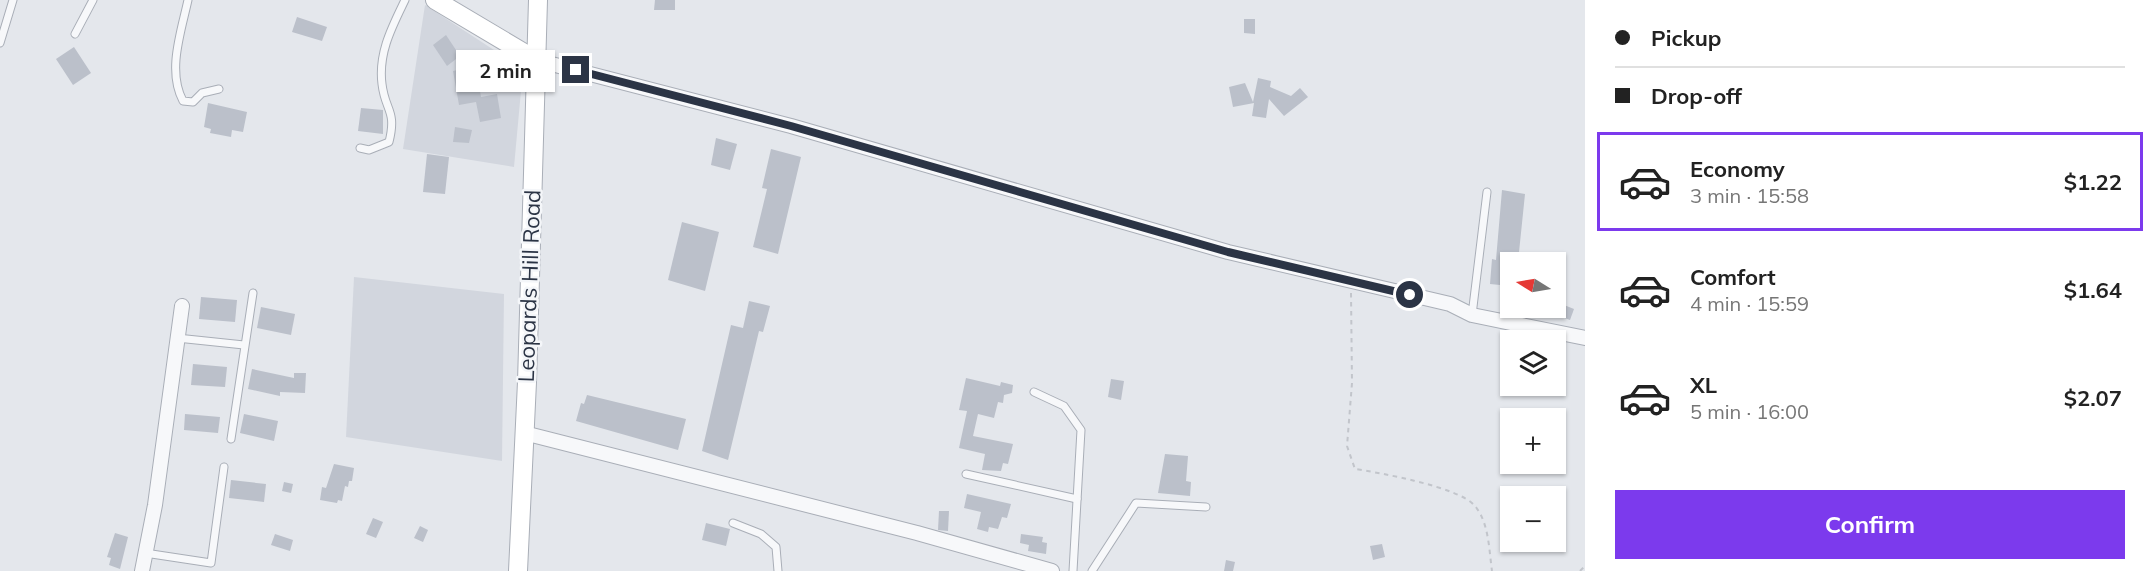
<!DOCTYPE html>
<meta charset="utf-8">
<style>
body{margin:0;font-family:Mulish,sans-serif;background:#f6f6f6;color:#222;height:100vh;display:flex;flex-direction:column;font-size:22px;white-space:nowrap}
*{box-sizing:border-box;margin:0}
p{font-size:20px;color:#767676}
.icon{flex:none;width:33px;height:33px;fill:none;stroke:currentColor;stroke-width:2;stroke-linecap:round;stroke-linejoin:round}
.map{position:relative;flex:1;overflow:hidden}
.sheet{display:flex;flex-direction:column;background:#fff;width:570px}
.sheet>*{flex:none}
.hud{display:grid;align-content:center;height:132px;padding:0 30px;background:#fff}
.needle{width:39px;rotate:281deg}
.buttons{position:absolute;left:1500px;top:252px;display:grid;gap:12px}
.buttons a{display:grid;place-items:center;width:66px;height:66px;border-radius:0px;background:#fff;box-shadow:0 2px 4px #0004;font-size:30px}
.end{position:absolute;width:27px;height:27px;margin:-14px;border:8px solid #2b3445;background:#fff;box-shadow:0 0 0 3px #fff}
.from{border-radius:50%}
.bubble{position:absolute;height:42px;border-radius:0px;background:#fff;box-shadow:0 2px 4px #0004;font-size:20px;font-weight:700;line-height:42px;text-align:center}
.hud b{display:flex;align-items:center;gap:21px;height:57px;font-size:22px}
.hud b+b{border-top:2px solid #e0e0e0}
.hud i{width:15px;height:15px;background:#222}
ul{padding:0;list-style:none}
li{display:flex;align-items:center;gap:18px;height:99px;margin:0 12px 9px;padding:0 18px;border:3px solid transparent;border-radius:0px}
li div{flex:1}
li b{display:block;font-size:22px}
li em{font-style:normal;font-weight:700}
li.on{border-color:#7c3aed}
li>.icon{width:54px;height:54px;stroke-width:1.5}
.cta{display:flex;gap:12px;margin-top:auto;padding:12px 30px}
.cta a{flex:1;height:69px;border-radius:0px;background:#7c3aed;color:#fff;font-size:24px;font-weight:700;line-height:69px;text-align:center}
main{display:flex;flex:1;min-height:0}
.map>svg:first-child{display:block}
</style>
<main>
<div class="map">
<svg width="1585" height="571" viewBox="0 0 1585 571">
<rect width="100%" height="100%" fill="#e4e7ec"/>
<g fill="#d2d6de">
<path d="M425 5 523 69 514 167 403 149Z"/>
<path d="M354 277 504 294 502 461 346 437Z"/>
</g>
<g fill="#bbc0ca">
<path d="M655 0H675V10H654Z"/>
<path d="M297 17 327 27 322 41 292 32Z"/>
<path d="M1244 19H1255V34L1244 33Z"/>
<path d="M446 35 460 56 447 66 433 45Z"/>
<path d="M74 47 91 73 73 85 56 59Z"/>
<path d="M471 67 475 92 480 91 481 97 497 94 501 118 480 122 476 102 459 105 453 71Z"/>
<path d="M1258 78 1271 81 1270 87 1291 96 1300 88 1308 97 1284 116 1269 99 1266 118 1252 116 1254 103 1233 107 1229 87 1245 83 1253 102Z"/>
<path d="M208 103 247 112 243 132 232 130 231 137 210 133 211 129 204 127Z"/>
<path d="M361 108 383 110V134L358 131Z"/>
<path d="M455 127 472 130 469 143 453 142Z"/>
<path d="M716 138 737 144 730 170 711 165Z"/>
<path d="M771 149 801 157 778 254 753 247 767 189 762 188Z"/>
<path d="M427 154 449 157 445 194 423 192Z"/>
<path d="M1502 190 1525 194 1518 262H1510V286L1490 284 1492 259 1496 260Z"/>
<path d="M682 222 719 232 705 291 668 280Z"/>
<path d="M201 297 237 300 235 322 199 319Z"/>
<path d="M749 301 770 306 763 332 759 331 728 460 702 451 731 325 743 328Z"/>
<path d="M1564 305 1574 309 1570 320 1559 316Z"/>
<path d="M261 307 295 314 291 335 257 328Z"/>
<path d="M193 364 227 367 225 387 191 385Z"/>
<path d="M252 369 294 378V373H306L305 393 280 392V396L248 389Z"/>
<path d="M966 378 1000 386 1001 382 1013 385 1012 393 1004 395 1003 403 998 402 994 418 978 414 973 436 1013 444 1008 464 1003 463 1001 471 982 470 985 454 959 448 967 411 959 410Z"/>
<path d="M1111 379 1124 381 1121 400 1108 397Z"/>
<path d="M587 395 686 419 678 450 576 421 581 403 584 404Z"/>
<path d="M185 414 220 417 218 433 184 430Z"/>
<path d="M244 414 278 421 274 441 240 433Z"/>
<path d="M1165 454 1188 456 1186 481 1191 482 1190 496 1158 493Z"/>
<path d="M334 464 354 468 352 481H349L348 487 345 486 342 501 338 500 337 503 320 500 322 487 326 488Z"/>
<path d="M231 480 266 484 264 502 229 498Z"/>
<path d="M284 482 293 484 291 493 282 491Z"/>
<path d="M967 494 1011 504 1007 518 1002 517 998 529 989 527 988 532 977 529 981 512 964 508Z"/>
<path d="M939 511H949L948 531 938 530Z"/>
<path d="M373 518 383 522 376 538 366 534Z"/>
<path d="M706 523 730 529 726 546 702 540Z"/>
<path d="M420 526 428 530 423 542 414 538Z"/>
<path d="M115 533 128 537 120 569 109 565 111 558 107 557Z"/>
<path d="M275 534 293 540 290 551 271 545Z"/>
<path d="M1021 534 1043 537 1042 542 1047 543 1046 554 1028 551 1029 545 1020 543Z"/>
<path d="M1382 544 1385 557 1373 560 1370 546Z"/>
<path d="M1226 560 1235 562 1233 571H1224Z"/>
</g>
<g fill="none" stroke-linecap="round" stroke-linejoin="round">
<defs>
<g id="lane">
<path d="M188 0C181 32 167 71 183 101L193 102 202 93 219 89"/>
<path d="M75 34 93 0"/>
<path d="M0 43 13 0"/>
<path d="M360 148 369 150 389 142C397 110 385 111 382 84 378 53 392 27 405 0"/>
<path d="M1472 315 1487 192"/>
<path d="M177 338 244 345"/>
<path d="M1034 392 1064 406 1081 430 1073 571"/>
<path d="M231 439 253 293"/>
<path d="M966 474 1077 499"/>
<path d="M733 523 761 534 776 547 778 571"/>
<path d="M145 553 211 563 224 467"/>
<path d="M1092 571 1136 503 1206 507"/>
</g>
<g id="street">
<path d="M536 60 791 126 1228 252 1450 304 1472 315 1585 338"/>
<path d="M524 433 917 533 1052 571"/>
<path d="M142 571 155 505 182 306"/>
</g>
<g id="secondary">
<path d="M435 0 536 60"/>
<path d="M518 571 527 382 538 0"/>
</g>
</defs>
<use href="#lane" stroke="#a9aeb7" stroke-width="9"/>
<use href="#street" stroke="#a9aeb7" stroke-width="16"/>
<use href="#secondary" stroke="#a9aeb7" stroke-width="20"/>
<g stroke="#c2c5cb" stroke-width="2" stroke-dasharray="4.5 4.5" stroke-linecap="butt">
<path d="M1351 293 1352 383 1347 446 1355 469C1381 473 1458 487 1474 505 1489 521 1489 550 1492 571"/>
<path d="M1580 571 1585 566"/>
</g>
<use href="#lane" stroke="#f7f8fa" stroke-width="7"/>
<use href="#street" stroke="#f7f8fa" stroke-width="14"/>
<use href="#secondary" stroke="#fff" stroke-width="18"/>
</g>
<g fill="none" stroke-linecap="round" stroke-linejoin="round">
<path stroke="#2b3445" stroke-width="8" d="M576 70 791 126 1228 252 1410 295"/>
</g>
<g text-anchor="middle" stroke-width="5" stroke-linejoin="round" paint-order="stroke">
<g font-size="22" fill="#2b3445" stroke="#f4f6f9">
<text transform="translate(529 286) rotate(-88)" y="8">Leopards Hill Road</text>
</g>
</g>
</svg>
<div class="buttons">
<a><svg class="needle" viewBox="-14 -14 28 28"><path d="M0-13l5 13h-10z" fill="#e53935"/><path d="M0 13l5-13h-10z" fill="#767676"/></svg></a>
<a><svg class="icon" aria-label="layers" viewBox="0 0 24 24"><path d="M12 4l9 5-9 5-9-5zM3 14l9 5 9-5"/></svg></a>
<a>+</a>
<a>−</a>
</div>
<i class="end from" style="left:1410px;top:295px"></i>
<i class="end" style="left:576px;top:70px"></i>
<div class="bubble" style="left:456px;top:50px;width:99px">2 min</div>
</div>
<section class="sheet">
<div class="hud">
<b><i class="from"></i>Pickup</b>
<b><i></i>Drop-off</b>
</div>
<ul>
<li class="on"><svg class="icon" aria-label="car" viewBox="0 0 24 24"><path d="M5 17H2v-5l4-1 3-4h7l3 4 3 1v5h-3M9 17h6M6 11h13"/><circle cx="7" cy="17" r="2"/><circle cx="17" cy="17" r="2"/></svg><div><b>Economy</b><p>3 min · 15:58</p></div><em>$1.22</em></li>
<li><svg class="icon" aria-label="car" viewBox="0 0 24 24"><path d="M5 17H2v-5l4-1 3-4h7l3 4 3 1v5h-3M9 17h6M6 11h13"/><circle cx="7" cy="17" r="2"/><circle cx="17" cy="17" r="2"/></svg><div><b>Comfort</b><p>4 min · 15:59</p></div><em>$1.64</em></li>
<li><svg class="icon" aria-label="car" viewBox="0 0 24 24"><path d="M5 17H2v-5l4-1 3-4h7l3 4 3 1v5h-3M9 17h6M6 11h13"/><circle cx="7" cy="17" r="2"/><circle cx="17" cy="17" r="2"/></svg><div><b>XL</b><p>5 min · 16:00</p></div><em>$2.07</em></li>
</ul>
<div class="cta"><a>Confirm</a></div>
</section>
</main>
